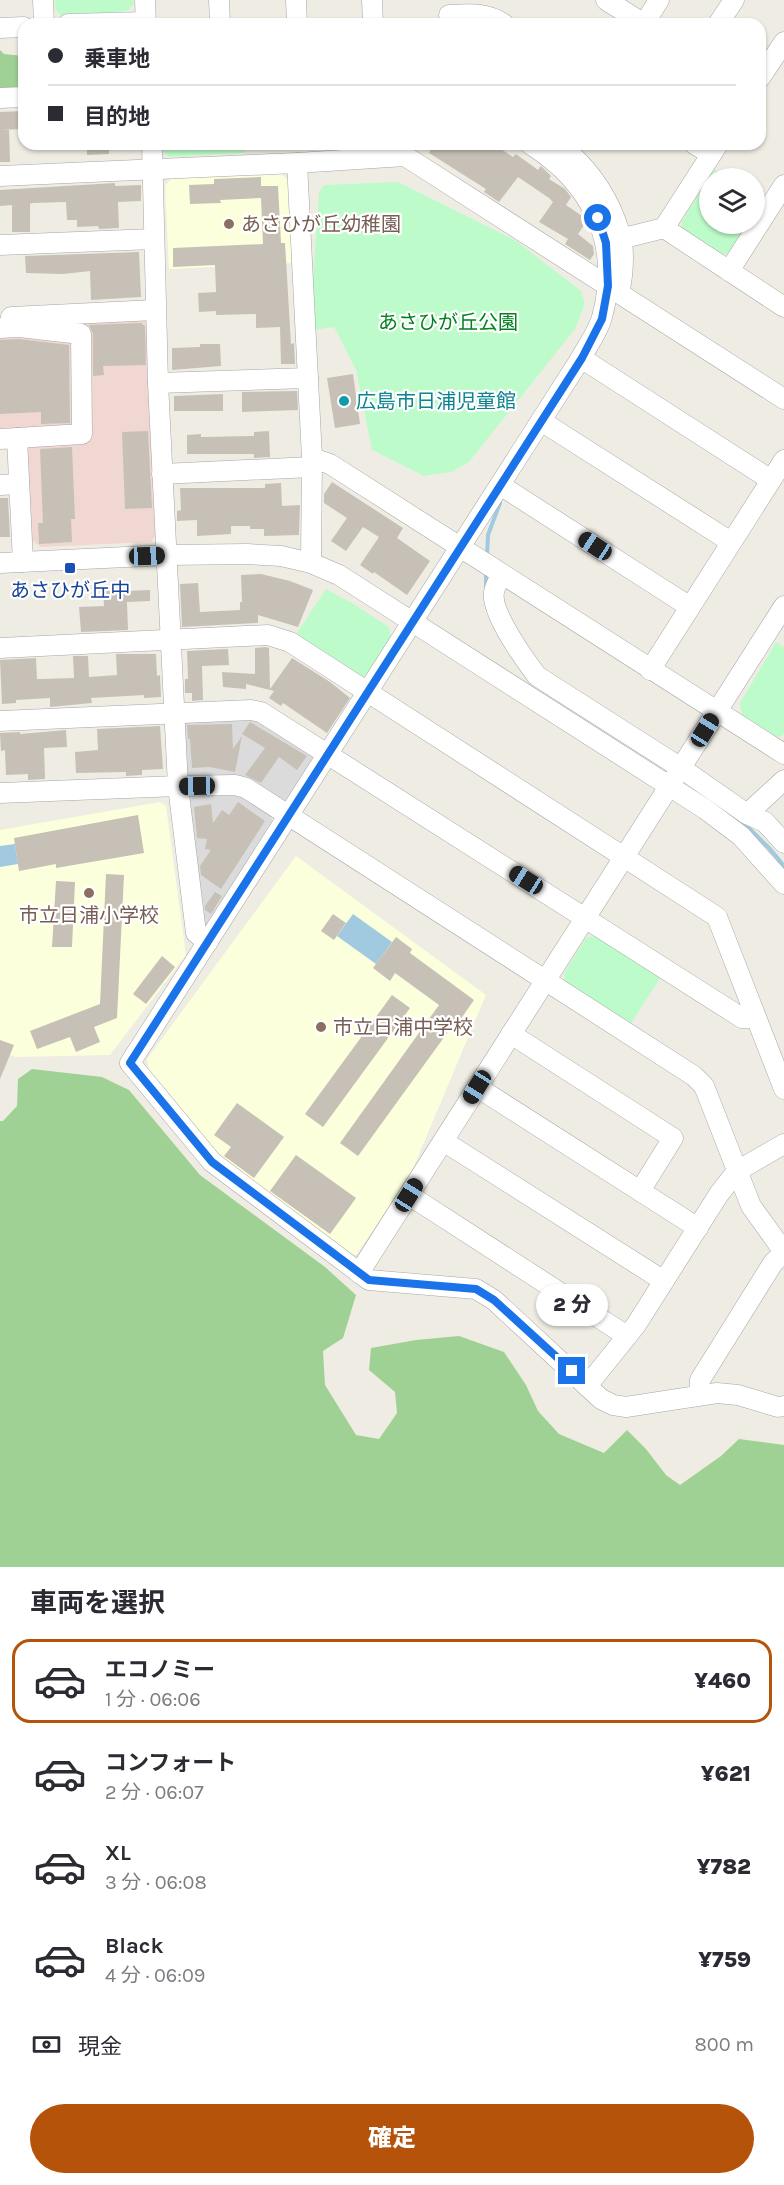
<!DOCTYPE html>
<html lang="ja">
<meta charset="utf-8">
<style>
body{margin:0;font-family:Karla,"Noto Sans JP",sans-serif;background:#f2f2f3;color:#2b2b33;height:100vh;display:flex;flex-direction:column;font-size:22px;white-space:nowrap}
*{box-sizing:border-box;margin:0}
p{font-size:20px;color:#7c7c81}
.icon{flex:none;width:33px;height:33px;fill:none;stroke:currentColor;stroke-width:2;stroke-linecap:round;stroke-linejoin:round}
.map{position:relative;height:1567px;overflow:hidden}
.side{display:flex;flex-direction:column;background:#fff;flex:1}
.side>*{flex:none}
.top-card{position:absolute;left:18px;top:18px;width:748px;height:132px;border-radius:18px;box-shadow:0 2px 4px #0004;display:grid;align-content:center;height:132px;padding:0 30px;background:#fff}
.tools{position:absolute;left:699px;top:168px;display:grid;gap:12px}
.tools a{display:grid;place-items:center;width:66px;height:66px;border-radius:50%;background:#fff;box-shadow:0 2px 4px #0004;font-size:30px}
.end{position:absolute;width:27px;height:27px;margin:-14px;border:8px solid #1a73e8;background:#fff;box-shadow:0 0 0 3px #fff}
.from{border-radius:50%}
.bubble{position:absolute;height:42px;border-radius:21px;background:#fff;box-shadow:0 2px 4px #0004;font-size:20px;font-weight:800;line-height:42px;text-align:center}
.car{position:absolute;width:18px;height:36px;margin:-18px -9px;border-radius:8px;box-shadow:0 0 4px 2px #0007;background:linear-gradient(#222 24%,#8ab4d8 0 40%,#222 0 76%,#8ab4d8 0 86%,#222 0)}
.top-card b{display:flex;align-items:center;gap:21px;height:57px;font-size:22px}
.top-card b+b{border-top:2px solid #e1e1e2}
.top-card i{width:15px;height:15px;background:#2b2b33}
ul{padding:0;list-style:none}
li{display:flex;align-items:center;gap:18px;height:84px;margin:0 12px 9px;padding:0 18px;border:3px solid transparent;border-radius:18px}
li div{flex:1}
li b{display:block;font-size:22px}
li em{font-style:normal;font-weight:800}
li.selected{border-color:#b45309}
li>.icon{width:54px;height:54px;stroke-width:1.5}
h2{padding:0 30px;font-size:27px;line-height:72px}
.pay{display:flex;align-items:center;gap:15px;height:66px;padding:0 30px;font-size:22px}
.pay p{margin-inline-start:auto}
.action{display:flex;gap:12px;margin-top:auto;padding:12px 30px}
.action a{flex:1;height:69px;border-radius:36px;background:#b45309;color:#fff;font-size:24px;font-weight:800;line-height:69px;text-align:center}
.map>svg:first-child{display:block}
</style>
<div class="map">
<svg width="784" height="1567" viewBox="0 0 784 1567">
<rect width="100%" height="100%" fill="#efede3"/>
<g fill="#dcdbdb">
<path d="M250 714 314 752 316 759 287 802 280 804 193 779 183 772 181 724 187 717Z"/>
<path d="M231 793 245 797 270 814 274 825 212 925 204 924 188 804 194 795Z"/>
</g>
<path fill="#f1d7d1" d="M141 316 152 328 160 530 151 542 41 547 29 538 25 433 0 434V323Z"/>
<g fill="#fbffdc">
<path d="M281 173 292 184 291 263 169 269 165 186 172 178Z"/>
<path d="M160 802 166 806 186 955 110 1055 15 1057 0 1051V830Z"/>
<path d="M296 856 486 995 411 1173 357 1254 347 1257 218 1156 150 1076 147 1059Z"/>
</g>
<g fill="#9fd195">
<path d="M0 50 4 54 24 56V90H0Z"/>
<path d="M32 1069 102 1077 129 1090 200 1175 325 1267 356 1295 343 1338 323 1351 325 1385 356 1435 379 1439 397 1413 395 1392 369 1370 371 1348 416 1340 459 1336 504 1352 526 1385 538 1411 559 1434 604 1453 627 1430 646 1449 666 1475 680 1485 721 1456 739 1439 784 1445V1567H0V1121H3L17 1106 18 1079Z"/>
</g>
<g fill="#bdfcca">
<path d="M55 0H133L134 4 127 11 61 16 55 9Z"/>
<path d="M162 144H245V153L169 157 162 150Z"/>
<path d="M714 169 728 178H710V224H747L729 253 722 254 683 230 681 223Z"/>
<path d="M398 182 515 240 581 291 585 304 575 329 469 462 452 472 424 476 372 450 356 370 334 327 314 330 312 294 319 192 324 185Z"/>
<path d="M326 589 352 603 389 627 391 640 368 675 359 677 295 636Z"/>
<path d="M776 642 784 647V733L782 736 777 737 742 715 740 703Z"/>
<path d="M599 934 662 975 630 1025 565 983 564 973 586 938Z"/>
</g>
<g fill="#a1c9e0">
<path d="M15 844 18 864 0 867V846Z"/>
<path d="M353 914 392 942 376 964 337 936Z"/>
</g>
<g fill="none" stroke-linecap="round" stroke-linejoin="round">
<g stroke="#a1c9e0" stroke-width="4">
<path d="M487 556 488 535 500 503"/>
<path d="M486 573V589"/>
<path d="M742 821 770 849 784 866"/>
</g>
</g>
<g fill="#c7c0b6">
<path d="M24 111V129L0 130V112Z"/>
<path d="M0 130H9L10 162H0Z"/>
<path d="M87 144H109V154L87 155Z"/>
<path d="M434 144H493L513 157 516 154 538 170 541 166 551 176 549 179 565 189 571 197 566 205 582 216 586 222 578 234 593 246 594 254 590 260 565 244 568 239 539 222 553 202 549 198 518 177 499 202 484 192 486 189 429 153Z"/>
<path d="M261 177V186H278L281 243H285L291 344 294 343 295 364H281L280 327 256 328V314L216 315V311L199 312 198 293 216 292 215 265 173 267V248L263 244 261 198 220 200 221 203 190 204 189 185 214 184V179Z"/>
<path d="M115 183V186L141 185V201L118 202 119 228 99 229 98 226 77 227V220H67L66 202 32 203 30 204V232H12V205L0 206V190Z"/>
<path d="M139 252 141 297 91 300 90 271 63 274 26 273 25 256Z"/>
<path d="M141 323 145 326 146 365 103 366 104 375 93 376V334L89 325Z"/>
<path d="M19 339 69 345 70 423 41 424V412L0 414V340Z"/>
<path d="M200 344H220L221 366 172 370V348L200 347Z"/>
<path d="M353 374 360 424 335 428 327 378Z"/>
<path d="M297 391 298 410 242 412V392Z"/>
<path d="M223 394V411H174V396Z"/>
<path d="M148 431 152 508 125 509 122 432Z"/>
<path d="M269 431 270 457 254 458V454H187V435L201 434V437L254 436V432Z"/>
<path d="M72 447 75 519H71L72 542 39 544 38 523H43L40 449Z"/>
<path d="M332 482 403 528 397 538 430 561 407 595 374 572 373 574 360 565 379 537 363 527 346 551 331 541 347 518 324 503V494Z"/>
<path d="M281 483 282 506 300 505 299 535 264 536V529H250V526H231V534L197 536V520L177 521V511L181 510 180 488H265V484Z"/>
<path d="M0 498H8L10 537H0Z"/>
<path d="M261 574 290 581 313 590 298 627 258 615V623L182 627 180 584 198 583 200 612 240 610V602H242L241 575Z"/>
<path d="M126 587V591L150 590V601L127 602 128 630 81 632 79 607 104 606 103 588Z"/>
<path d="M266 647 269 648 270 689 292 658 330 682 350 698 327 733 283 703 281 706 269 698 274 691 246 684V689L223 687 222 672 255 674V648Z"/>
<path d="M228 649 229 665 202 666 203 700 192 701V693H185V679H188L187 651Z"/>
<path d="M116 654H156L157 676 160 675 161 697 144 698V695L91 698 92 703 50 707V698L16 700V703L2 704 0 660 36 658 37 679H41L74 678 73 656H88L89 677 117 675Z"/>
<path d="M250 722 307 756 297 770 279 757 261 783 245 775 265 748 242 734Z"/>
<path d="M232 724 233 749 242 736 235 772 210 767 192 768 190 739H188L187 725Z"/>
<path d="M160 726 163 769 142 770V775L126 776V772L76 773 75 752 98 750 97 729Z"/>
<path d="M66 730 67 747 44 748 45 779 28 780V774L6 775 5 750 1 751 0 733 20 732V734Z"/>
<path d="M238 802 265 821 221 889 201 875 200 866 211 850 205 849 207 839 197 838 194 807 211 804 213 823 222 810 229 815Z"/>
<path d="M138 815 144 853 56 868V864L19 871 14 838Z"/>
<path d="M106 874 124 875 117 1018 94 1027 100 1042 76 1052 70 1037 37 1049 30 1031 100 1004Z"/>
<path d="M56 881 75 882 72 947H52Z"/>
<path d="M215 892 222 896 211 914 205 910V906Z"/>
<path d="M333 914 346 923 334 940 321 931Z"/>
<path d="M396 937 412 949 410 953 474 1000 460 1020 458 1018 358 1156 340 1143 439 1005 395 973 390 981 373 968Z"/>
<path d="M162 956 175 967 146 1004 133 994Z"/>
<path d="M392 995 410 1008 323 1127 305 1114Z"/>
<path d="M0 1040 14 1045 0 1079Z"/>
<path d="M237 1103 284 1137 254 1178 224 1156 231 1147 214 1135Z"/>
<path d="M296 1155 356 1198 330 1234 270 1191Z"/>
</g>
<g fill="none" stroke-linecap="round" stroke-linejoin="round">
<defs>
<g id="minor">
<path d="M43 0 44 24"/>
<path d="M145 0 146 24"/>
<path d="M219 0 220 24"/>
<path d="M296 0 297 24"/>
<path d="M372 0 373 24"/>
<path d="M606 0 644 24"/>
<path d="M449 15C470 14 486 12 504 24"/>
<path d="M68 24 146 22"/>
<path d="M644 24 659 0"/>
<path d="M718 24 734 0"/>
<path d="M0 28 24 27"/>
<path d="M760 78 784 42"/>
<path d="M0 98 24 97"/>
<path d="M152 144 158 383 178 786 196 933 208 942"/>
<path d="M530 144C592 183 622 243 602 317 599 330 588 345 581 358L130 1063 212 1162 369 1280 476 1289 494 1300 601 1399 613 1405 626 1407 717 1393 738 1395 778 1407 784 1406"/>
<path d="M559 144C584 164 603 188 615 219 617 226 621 234 622 241 624 259 623 276 619 293"/>
<path d="M694 144 711 154"/>
<path d="M297 163 312 458 311 563"/>
<path d="M0 176 297 163 405 156 784 399"/>
<path d="M664 228 784 307"/>
<path d="M612 241 664 228 718 144"/>
<path d="M0 245 154 239"/>
<path d="M729 271 784 185"/>
<path d="M11 317 155 310"/>
<path d="M0 328 19 327 81 334 82 434 17 438"/>
<path d="M581 358 771 480"/>
<path d="M158 383 308 378"/>
<path d="M541 421 731 542"/>
<path d="M0 439 17 438 23 562"/>
<path d="M312 458 330 464 784 754"/>
<path d="M162 474 312 467"/>
<path d="M0 485 19 484"/>
<path d="M500 485 690 607"/>
<path d="M0 563 168 555 247 554 281 556 311 563 339 575 705 809 741 836 784 884"/>
<path d="M501 575C499 580 495 586 494 592 490 612 525 660 537 676L681 768 747 814 765 822 784 843"/>
<path d="M0 648 268 635 290 642 717 917 784 1089"/>
<path d="M650 670 784 460"/>
<path d="M0 721 251 710 261 712 742 1018H756"/>
<path d="M0 793 178 786 235 785 246 788 694 1076 704 1086 751 1206 784 1252 773 1263 700 1380 699 1395"/>
<path d="M747 814 784 780"/>
<path d="M511 1034 673 1138 640 1191"/>
<path d="M477 1087 698 1228"/>
<path d="M443 1141 664 1281"/>
<path d="M409 1195 627 1336"/>
<path d="M359 1273 784 606"/>
<path d="M587 1386 636 1325 719 1194 737 1171 784 1144"/>
</g>
</defs>
<use href="#minor" stroke="#a5a5a5" stroke-width="21"/>
<use href="#minor" stroke="#fff" stroke-width="20"/>
</g>
<g fill="none" stroke-linecap="round" stroke-linejoin="round">
<path stroke="#1a73e8" stroke-width="8" d="M572 1371 494 1300 476 1289 369 1280 212 1162 130 1063 582 358 602 319 608 286 606 243 598 218"/>
</g>
<g fill="#8d6e63" stroke="#fff" stroke-width="2">
<circle cx="229" cy="224" r="6"/>
<circle cx="89" cy="893" r="6"/>
<circle cx="321" cy="1027" r="6"/>
</g>
<circle fill="#0f9aa8" stroke="#fff" stroke-width="2" cx="344" cy="401" r="6"/>
<rect fill="#1a4fb4" stroke="#fff" stroke-width="2" x="64" y="562" width="12" height="12" rx="3"/>
<g text-anchor="middle" stroke-width="4.5" stroke-linejoin="round" paint-order="stroke">
<g font-size="20" fill="#785e54" stroke="#fff" text-anchor="start">
<text x="241" y="231">あさひが丘幼稚園</text>
<text x="89" y="922" text-anchor="middle">市立日浦小学校</text>
<text x="333" y="1034">市立日浦中学校</text>
</g>
<g font-size="20" fill="#058220" stroke="#fff">
<text x="448" y="329">あさひが丘公園</text>
</g>
<g font-size="20" fill="#0d838f" stroke="#fff" text-anchor="start">
<text x="356" y="408">広島市日浦児童館</text>
</g>
<g font-size="20" fill="#164399" stroke="#fff">
<text x="70" y="597">あさひが丘中</text>
</g>
</g>
</svg>
<div class="tools">
<a><svg class="icon" aria-label="layers" viewBox="0 0 24 24"><path d="M12 4l9 5-9 5-9-5zM3 14l9 5 9-5"/></svg></a>
</div>
<i class="end from" style="left:598px;top:218px"></i>
<i class="end" style="left:572px;top:1371px"></i>
<div class="bubble" style="left:536px;top:1284px;width:72px">2 分</div>
<i class="car" style="left:595px;top:546px;rotate:303deg"></i>
<i class="car" style="left:147px;top:556px;rotate:88deg"></i>
<i class="car" style="left:705px;top:730px;rotate:32deg"></i>
<i class="car" style="left:197px;top:786px;rotate:269deg"></i>
<i class="car" style="left:526px;top:880px;rotate:302deg"></i>
<i class="car" style="left:477px;top:1087px;rotate:212deg"></i>
<i class="car" style="left:409px;top:1195px;rotate:32deg"></i>
<div class="top-card">
<b><i class="from"></i>乗車地</b>
<b><i></i>目的地</b>
</div>
</div>
<section class="side">
<h2>車両を選択</h2>
<ul>
<li class="selected"><svg class="icon" aria-label="car" viewBox="0 0 24 24"><path d="M5 17H2v-5l4-1 3-4h7l3 4 3 1v5h-3M9 17h6M6 11h13"/><circle cx="7" cy="17" r="2"/><circle cx="17" cy="17" r="2"/></svg><div><b>エコノミー</b><p>1 分 · 06:06</p></div><em>¥460</em></li>
<li><svg class="icon" aria-label="car" viewBox="0 0 24 24"><path d="M5 17H2v-5l4-1 3-4h7l3 4 3 1v5h-3M9 17h6M6 11h13"/><circle cx="7" cy="17" r="2"/><circle cx="17" cy="17" r="2"/></svg><div><b>コンフォート</b><p>2 分 · 06:07</p></div><em>¥621</em></li>
<li><svg class="icon" aria-label="car" viewBox="0 0 24 24"><path d="M5 17H2v-5l4-1 3-4h7l3 4 3 1v5h-3M9 17h6M6 11h13"/><circle cx="7" cy="17" r="2"/><circle cx="17" cy="17" r="2"/></svg><div><b>XL</b><p>3 分 · 06:08</p></div><em>¥782</em></li>
<li><svg class="icon" aria-label="car" viewBox="0 0 24 24"><path d="M5 17H2v-5l4-1 3-4h7l3 4 3 1v5h-3M9 17h6M6 11h13"/><circle cx="7" cy="17" r="2"/><circle cx="17" cy="17" r="2"/></svg><div><b>Black</b><p>4 分 · 06:09</p></div><em>¥759</em></li>
</ul>
<div class="pay"><svg class="icon" aria-label="cash" viewBox="0 0 24 24"><path d="M3 7h18v10H3z"/><circle cx="12" cy="12" r="2"/></svg>現金<p>800 m</p></div>
<div class="action"><a>確定</a></div>
</section>
